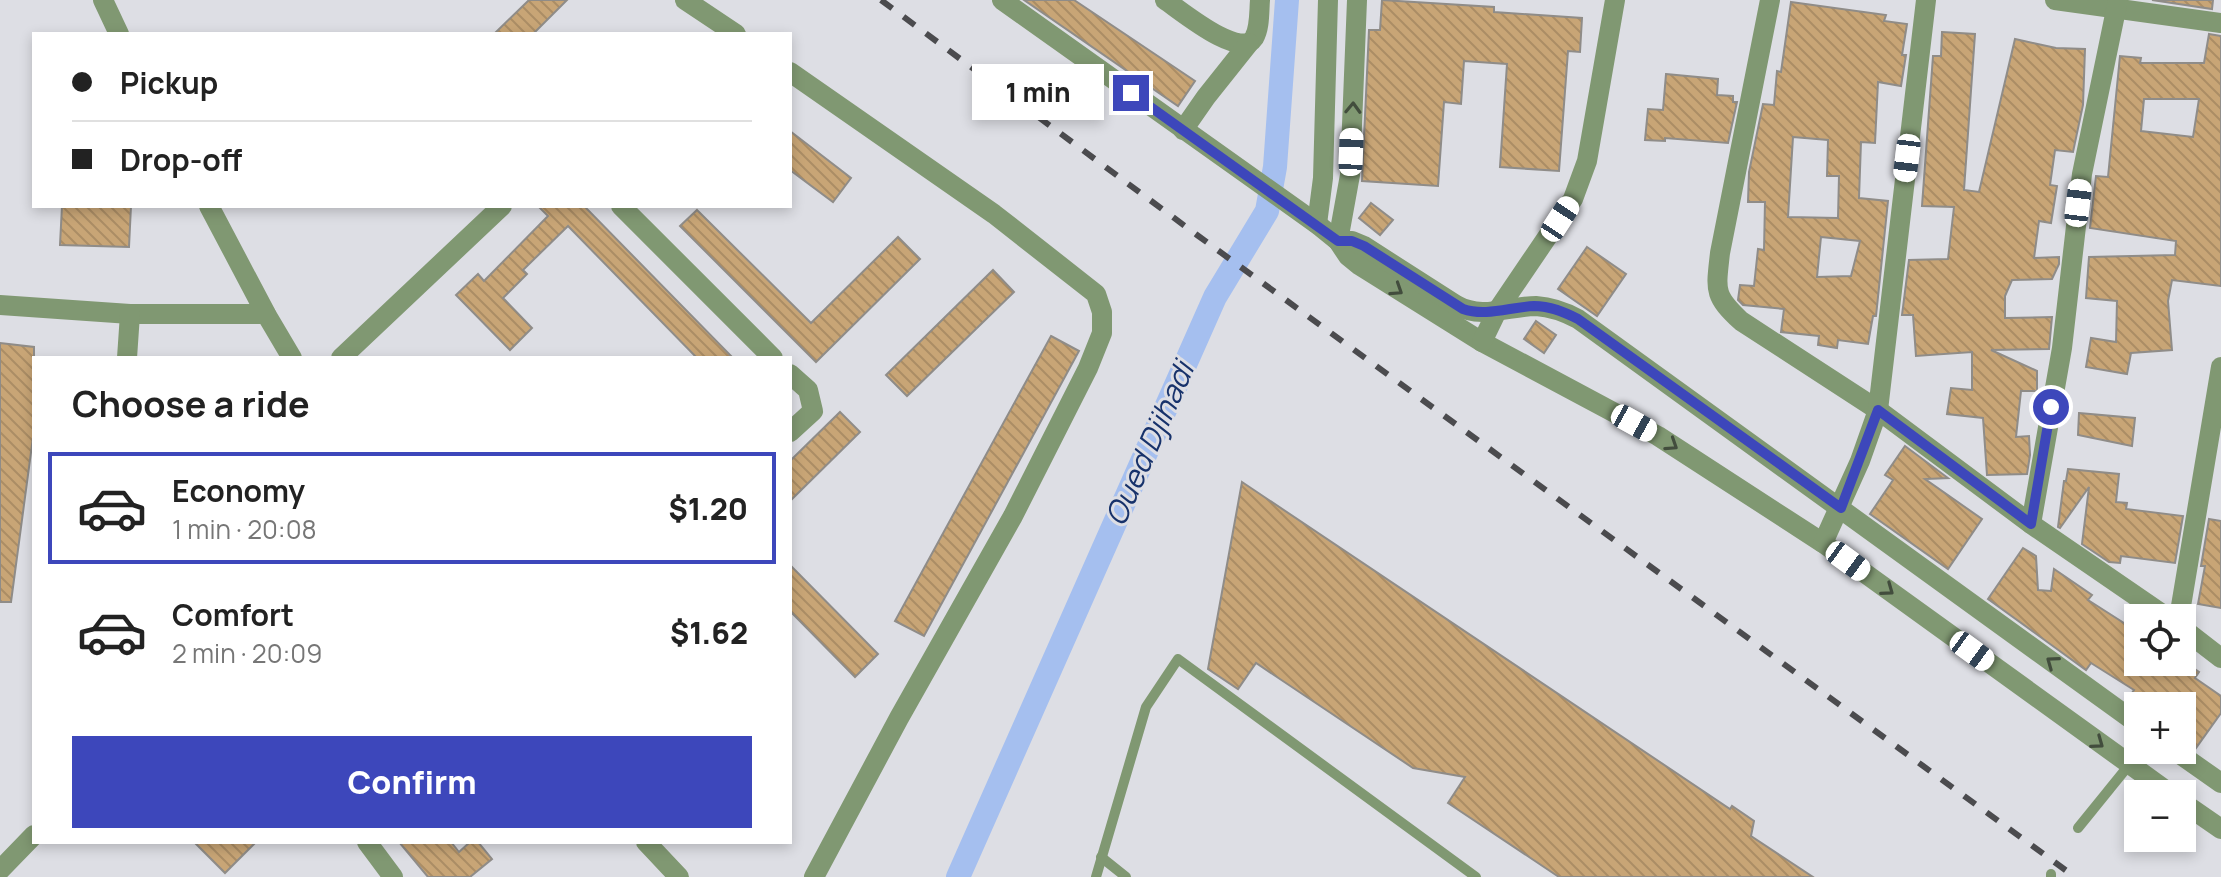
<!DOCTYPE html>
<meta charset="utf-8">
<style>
body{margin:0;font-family:Manrope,sans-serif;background:#f2f2f2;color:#222;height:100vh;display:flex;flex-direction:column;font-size:30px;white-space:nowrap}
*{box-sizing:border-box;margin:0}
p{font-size:26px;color:#767676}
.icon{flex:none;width:44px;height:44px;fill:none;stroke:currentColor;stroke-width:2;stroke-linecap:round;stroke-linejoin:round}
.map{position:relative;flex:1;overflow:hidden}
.sheet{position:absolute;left:32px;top:356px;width:760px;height:488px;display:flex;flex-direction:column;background:#fff;border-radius:0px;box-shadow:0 4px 12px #0003}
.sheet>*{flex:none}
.guide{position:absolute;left:32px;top:32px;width:760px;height:176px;border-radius:0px;box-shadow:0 4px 12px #0003;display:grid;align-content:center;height:176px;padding:0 40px;background:#fff}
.buttons{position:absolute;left:2124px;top:604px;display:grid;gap:16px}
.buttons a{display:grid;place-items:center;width:72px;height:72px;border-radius:0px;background:#fff;box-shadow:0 4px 12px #0003;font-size:40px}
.end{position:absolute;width:36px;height:36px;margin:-18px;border:10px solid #3d47bb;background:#fff;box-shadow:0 0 0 4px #fff}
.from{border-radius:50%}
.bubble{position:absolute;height:56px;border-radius:0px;background:#fff;box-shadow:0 4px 12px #0003;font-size:26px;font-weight:800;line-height:56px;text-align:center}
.car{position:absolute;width:24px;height:48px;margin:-24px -12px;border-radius:10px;box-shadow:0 0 6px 2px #0007;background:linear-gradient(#fff 24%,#345 0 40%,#fff 0 76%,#345 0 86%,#fff 0)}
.guide b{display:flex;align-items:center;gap:28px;height:76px;font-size:30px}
.guide b+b{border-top:2px solid #e0e0e0}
.guide i{width:20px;height:20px;background:#222}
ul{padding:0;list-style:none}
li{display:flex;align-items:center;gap:24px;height:112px;margin:0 16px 12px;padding:0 24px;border:4px solid transparent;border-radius:0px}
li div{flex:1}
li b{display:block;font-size:30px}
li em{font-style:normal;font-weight:800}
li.on{border-color:#3d47bb}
li>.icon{width:72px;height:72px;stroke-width:1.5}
h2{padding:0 40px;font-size:36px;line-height:96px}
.action{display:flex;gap:16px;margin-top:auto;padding:16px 40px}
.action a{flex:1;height:92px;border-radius:0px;background:#3d47bb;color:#fff;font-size:32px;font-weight:800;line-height:92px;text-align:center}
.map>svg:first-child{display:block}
</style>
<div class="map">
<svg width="2221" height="877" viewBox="0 0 2221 877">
<defs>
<pattern id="building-back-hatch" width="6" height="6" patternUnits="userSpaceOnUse" patternTransform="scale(2)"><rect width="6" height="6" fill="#c8a576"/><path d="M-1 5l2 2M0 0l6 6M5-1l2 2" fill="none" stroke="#ab8d65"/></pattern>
</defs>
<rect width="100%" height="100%" fill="#dddee4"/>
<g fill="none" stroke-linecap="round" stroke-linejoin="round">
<path stroke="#a5bfef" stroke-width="24" d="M958 877 1215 297 1267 211 1275 167 1287 0"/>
</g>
<g fill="url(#building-back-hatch)" stroke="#8f8c88" stroke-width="2" fill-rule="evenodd">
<path d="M529 0H567L533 34H494Z"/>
<path d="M1024 0H1074L1195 81 1178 106Z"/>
<path d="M1382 0 1494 7V12L1582 18 1580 52 1568 51 1559 171 1500 167 1507 64 1464 61 1461 104 1444 102 1438 186 1362 181 1369 30H1380Z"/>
<path d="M2152 0H2213L2212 9Z"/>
<path d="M1791 2 1886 15 1884 21 1907 24 1902 55H1906L1901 86 1878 82 1875 143 1861 142 1859 198 1888 201 1876 316H1873L1868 344 1838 340 1837 348 1818 345 1819 336 1781 332 1784 309 1743 305 1738 300 1740 285 1754 286 1758 249 1764 250 1765 202H1748L1749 172 1763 104 1774 105 1777 71 1781 72ZM1793 137 1828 140 1827 176H1839L1838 218 1788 217ZM1821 237 1860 241 1851 276 1817 277Z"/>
<path d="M1942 32 1975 34 1964 190 1979 192 2015 39 2056 48 2085 49 2083 105 2073 152 2055 150 2050 185 2057 186 2051 223 2039 221 2034 258 2059 257V264L2052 279 2012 280 2005 296V318L2052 317 2049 349 1991 350 2037 371V391H2021L2016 437 2029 436 2030 455 2027 474 1987 475 1983 418 1947 414 1951 388 1972 390V352L1916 356 1913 315H1902L1909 260 1948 259 1954 207 1922 206 1933 56H1941Z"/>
<path d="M2209 34 2221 36V286L2172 280 2168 301 2172 350 2131 353 2127 374 2086 367 2091 338 2116 342 2117 301 2086 298 2089 257 2175 255 2176 241 2090 228 2096 176 2108 177 2120 56 2141 58 2140 63H2204ZM2144 99H2199L2193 137 2141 131Z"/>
<path d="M1666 74 1718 79 1717 95 1733 96V102H1737L1728 143 1665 138V141L1645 140 1648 109 1663 110Z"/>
<path d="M790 131 851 178 833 202 790 170Z"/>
<path d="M1371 203 1393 220 1380 235 1359 218Z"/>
<path d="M62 206H131L129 247 60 245Z"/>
<path d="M538 206H589L586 208 733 358H697L568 226 523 270 527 274 503 298 532 328 510 350 456 295 478 274 484 281 548 216Z"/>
<path d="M697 210 811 323 898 237 920 259 816 362 680 226Z"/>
<path d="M1587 247 1626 274 1597 316 1558 289Z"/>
<path d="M993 270 1014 292 907 396 886 375Z"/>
<path d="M1536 321 1556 335 1544 353 1524 339Z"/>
<path d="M1051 336 1079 351 924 636 895 621Z"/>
<path d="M0 343 34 347V430L11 602H0Z"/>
<path d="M840 412 860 432 790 501V461Z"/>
<path d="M2079 413 2135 418 2132 446 2078 435Z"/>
<path d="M1905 446 1948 478 1925 479 1982 519 1948 569 1870 514 1893 480 1885 475Z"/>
<path d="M2068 469 2119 474 2116 502 2127 503 2126 509 2183 516 2175 563 2121 556 2120 563 2109 562 2082 544 2089 487 2060 528 2058 527 2064 481H2066Z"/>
<path d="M1242 482 1730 809 1732 806 1754 821 1751 836 1813 877H1559L1448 803 1465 777 1413 768 1256 663 1238 689 1208 669Z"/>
<path d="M2209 519 2221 521V608L2198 604 2205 566H2201Z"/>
<path d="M2023 548 2036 556 2038 590 2051 591 2054 569 2092 595 2088 600 2138 632V662H2185L2199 672 2195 678 2221 696V713L2196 748 2182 738V706H2135L2127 700 2134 690 2091 663 2086 670 1988 599Z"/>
<path d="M790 565 878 654 855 677 790 611Z"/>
<path d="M194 842H256L225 873Z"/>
<path d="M399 842H451L459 852 470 842H478L492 859 470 877H428Z"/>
</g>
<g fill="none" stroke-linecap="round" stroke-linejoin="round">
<g stroke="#809872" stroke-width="10">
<path d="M2078 828 2129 765"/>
<path d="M1101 857 1126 877"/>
<path d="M2051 874V877"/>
<path d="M1096 877 1146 707 1178 659 1476 877"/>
</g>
<g stroke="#809872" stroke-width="20">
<path d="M103 0 119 34"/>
<path d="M685 0 736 34"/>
<path d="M1002 0 1317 224 1338 241 1348 256 1359 265 1482 342 1658 436 1823 543 2171 794"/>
<path d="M1165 0C1180 10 1240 60 1254 38 1260 28 1259 12 1260 0"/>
<path d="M1770 0 1720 253C1716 290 1713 295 1741 321L1878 410 2031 524 2168 618"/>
<path d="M2055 0 2221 23"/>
<path d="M790 72 994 214 1096 294 1102 312V333L1088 368 1013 516 899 718 814 877"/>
<path d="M1183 130 1206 97 1249 43"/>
<path d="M209 206 266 314 292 358"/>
<path d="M621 206 773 358"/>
<path d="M1317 224 1323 178 1328 0"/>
<path d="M1338 241H1352L1364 246 1456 305C1482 320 1509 306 1536 306 1551 307 1565 312 1578 319L2138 724"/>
<path d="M1338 241 1350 175 1357 0"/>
<path d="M0 305 130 314H266"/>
<path d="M1482 342 1497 311 1573 199 1587 161 1615 0"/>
<path d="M127 358 130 314"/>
<path d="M341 358 502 206"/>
<path d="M790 374 808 390 813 411 790 432"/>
<path d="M2031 524 2062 348 2082 174 2118 0"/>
<path d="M1823 543 1860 461 1878 410 1926 0"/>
<path d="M2179 618 2221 367"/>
<path d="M2182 628 2221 658"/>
<path d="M2174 750 2221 783"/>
<path d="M2182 802 2221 829"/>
<path d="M367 842 393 877"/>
<path d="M646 842 679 877"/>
<path d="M0 870 34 835"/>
</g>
<path stroke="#4b4b4e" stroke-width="6" stroke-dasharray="14 14" stroke-linecap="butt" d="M881 0 1197 235 2075 877"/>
</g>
<defs><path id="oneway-chevron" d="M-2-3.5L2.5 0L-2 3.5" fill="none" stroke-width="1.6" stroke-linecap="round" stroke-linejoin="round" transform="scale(2)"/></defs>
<g stroke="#424d3d">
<use href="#oneway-chevron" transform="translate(1353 108) rotate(-88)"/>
<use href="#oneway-chevron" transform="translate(1397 290) rotate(33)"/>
<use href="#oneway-chevron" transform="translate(1672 445) rotate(33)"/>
<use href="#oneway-chevron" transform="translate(1888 590) rotate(36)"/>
<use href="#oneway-chevron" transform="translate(2052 662) rotate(-144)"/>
<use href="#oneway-chevron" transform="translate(2098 743) rotate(36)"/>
</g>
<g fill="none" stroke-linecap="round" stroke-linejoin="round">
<path stroke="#3d47bb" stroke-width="10" d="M1131 93 1338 241H1352L1364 246 1463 309C1486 317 1510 307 1534 306 1550 306 1564 312 1578 319L1841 508 1878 410 2031 524 2051 407"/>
</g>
<g text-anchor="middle" stroke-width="6" stroke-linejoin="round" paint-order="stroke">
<g font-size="30" font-style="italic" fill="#17326b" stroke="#dddee4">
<text transform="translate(1150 444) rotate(-66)" y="10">Oued Djihadi</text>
</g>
</g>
</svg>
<div class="buttons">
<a><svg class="icon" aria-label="locate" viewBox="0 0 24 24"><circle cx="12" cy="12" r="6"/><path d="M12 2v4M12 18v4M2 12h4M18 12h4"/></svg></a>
<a>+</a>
<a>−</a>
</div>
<i class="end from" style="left:2051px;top:407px"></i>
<i class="end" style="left:1131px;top:93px"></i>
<div class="bubble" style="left:972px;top:64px;width:132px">1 min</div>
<i class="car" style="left:1351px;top:152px;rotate:2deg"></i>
<i class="car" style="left:1907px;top:158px;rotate:187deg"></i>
<i class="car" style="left:2078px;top:203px;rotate:7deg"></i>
<i class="car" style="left:1560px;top:219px;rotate:33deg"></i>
<i class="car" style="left:1634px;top:423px;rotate:119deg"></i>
<i class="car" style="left:1848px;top:561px;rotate:126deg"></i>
<i class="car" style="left:1972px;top:651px;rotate:126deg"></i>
<div class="guide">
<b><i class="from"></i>Pickup</b>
<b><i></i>Drop-off</b>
</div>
<section class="sheet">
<h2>Choose a ride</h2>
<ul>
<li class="on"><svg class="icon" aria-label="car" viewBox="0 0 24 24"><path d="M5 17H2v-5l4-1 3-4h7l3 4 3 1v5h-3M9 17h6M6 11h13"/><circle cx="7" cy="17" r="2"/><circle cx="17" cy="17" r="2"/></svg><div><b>Economy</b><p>1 min · 20:08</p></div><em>$1.20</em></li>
<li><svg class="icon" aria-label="car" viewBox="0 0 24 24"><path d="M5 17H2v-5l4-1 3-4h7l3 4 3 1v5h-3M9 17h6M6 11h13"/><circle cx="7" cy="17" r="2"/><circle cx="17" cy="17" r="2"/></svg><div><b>Comfort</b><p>2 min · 20:09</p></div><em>$1.62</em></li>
</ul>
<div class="action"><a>Confirm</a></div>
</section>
</div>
